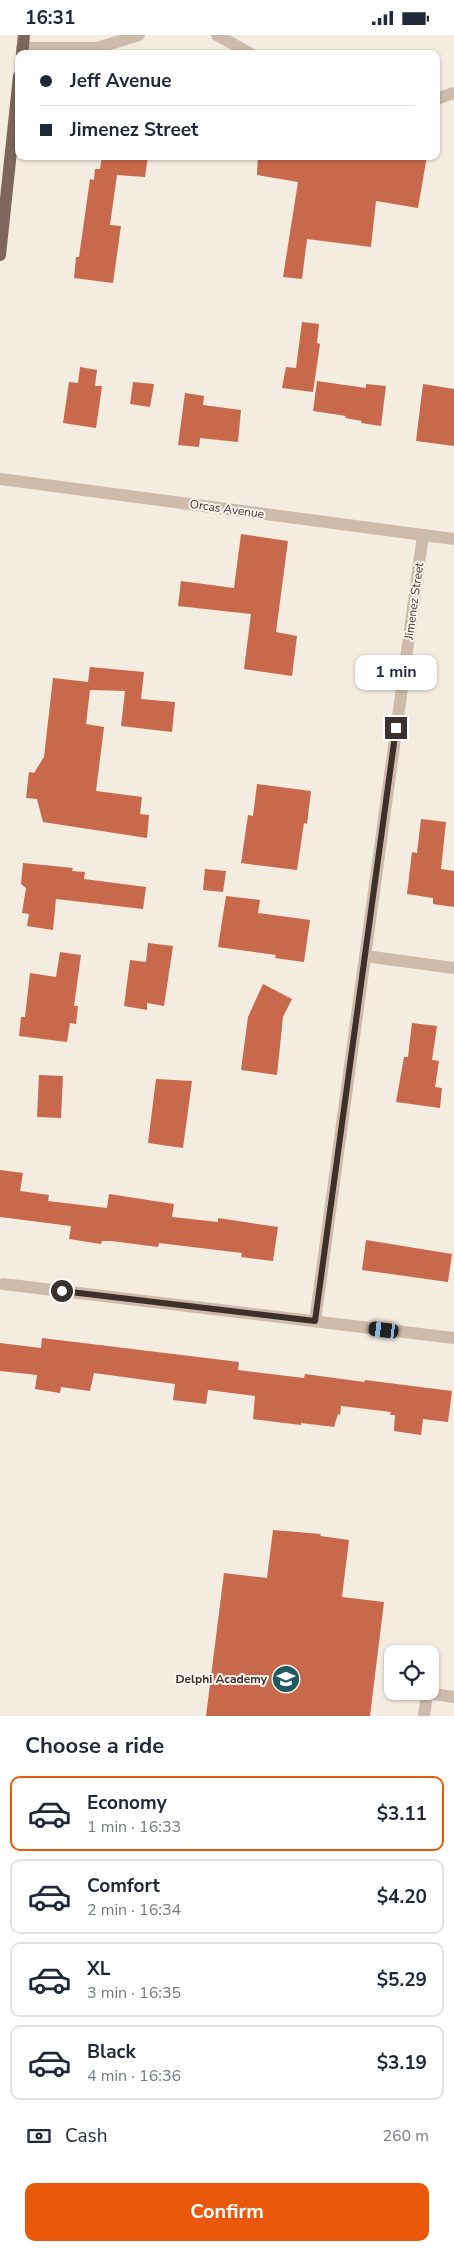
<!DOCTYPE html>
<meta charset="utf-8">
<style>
body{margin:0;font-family:"Nunito Sans",sans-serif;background:#f2f2f3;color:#1f2937;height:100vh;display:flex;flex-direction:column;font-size:19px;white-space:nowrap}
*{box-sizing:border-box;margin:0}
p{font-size:16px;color:#747a83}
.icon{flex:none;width:28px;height:28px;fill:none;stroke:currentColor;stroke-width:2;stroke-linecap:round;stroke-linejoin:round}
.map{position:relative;height:1681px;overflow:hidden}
.panel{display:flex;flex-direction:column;background:#fff;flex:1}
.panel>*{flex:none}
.banner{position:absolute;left:15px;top:15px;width:425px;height:110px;border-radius:10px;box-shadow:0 1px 4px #0004;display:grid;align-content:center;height:110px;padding:0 25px;background:#fff}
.controls{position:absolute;left:384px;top:1610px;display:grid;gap:10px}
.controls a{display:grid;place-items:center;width:55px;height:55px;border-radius:10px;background:#fff;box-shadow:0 1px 4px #0004;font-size:25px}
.end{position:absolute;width:22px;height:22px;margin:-11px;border:6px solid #3b302b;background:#fff;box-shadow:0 0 0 2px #fff}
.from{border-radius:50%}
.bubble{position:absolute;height:35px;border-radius:10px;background:#fff;box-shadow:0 1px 4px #0004;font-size:16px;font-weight:700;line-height:35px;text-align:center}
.car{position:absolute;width:15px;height:30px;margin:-15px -8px;border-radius:6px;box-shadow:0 0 4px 1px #0007;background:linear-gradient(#222 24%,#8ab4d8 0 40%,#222 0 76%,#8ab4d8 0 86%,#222 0)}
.banner b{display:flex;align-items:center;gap:18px;height:48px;font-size:19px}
.banner b+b{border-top:1px solid #e0e1e3}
.banner i{width:12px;height:12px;background:#1f2937}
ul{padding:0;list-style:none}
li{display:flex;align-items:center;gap:15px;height:75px;margin:0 10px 8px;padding:0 15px;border:2px solid #e0e1e3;border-radius:10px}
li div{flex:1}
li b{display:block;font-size:19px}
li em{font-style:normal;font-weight:700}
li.on{border-color:#ea580c}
li>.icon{width:45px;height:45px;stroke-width:1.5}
h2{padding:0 25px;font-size:22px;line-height:60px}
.pay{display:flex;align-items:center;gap:12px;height:55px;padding:0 25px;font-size:19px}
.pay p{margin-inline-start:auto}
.primary-button{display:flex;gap:10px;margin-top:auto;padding:10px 25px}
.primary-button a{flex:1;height:58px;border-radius:10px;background:#ea580c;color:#fff;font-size:20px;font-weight:700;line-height:58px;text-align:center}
.status{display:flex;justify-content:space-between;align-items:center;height:35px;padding:0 25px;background:#fff;direction:ltr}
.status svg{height:14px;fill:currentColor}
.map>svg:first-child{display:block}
</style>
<div class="status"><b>16:31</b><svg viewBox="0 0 49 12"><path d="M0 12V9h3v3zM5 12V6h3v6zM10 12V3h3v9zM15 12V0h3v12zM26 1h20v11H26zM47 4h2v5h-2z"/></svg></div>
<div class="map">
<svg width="454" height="1681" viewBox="0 0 454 1681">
<rect width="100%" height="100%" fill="#f4ebe1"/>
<g fill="#c8694b">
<path d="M102 121H148L145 142 117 140 110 190 121 191 113 248 74 243 76 222H79L90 144 94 145 95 134H100Z"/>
<path d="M258 121H427L418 173 376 166 371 212 307 204 302 244 283 242 298 147 257 140Z"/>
<path d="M302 287 319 289 317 308 320 309 313 357 282 353 286 332 296 333Z"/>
<path d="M80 332 97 335 95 351H102L96 393 63 388 69 347 78 348Z"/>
<path d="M317 346 366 353V349L386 351 381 391 361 388 362 386 345 383 346 381 313 376Z"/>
<path d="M133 347 154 349 150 372 130 369Z"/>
<path d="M423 349 454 354V411L416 406Z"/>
<path d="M185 358 204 361 203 370 241 375 238 407 200 403 199 412 178 410Z"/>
<path d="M241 499 288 506 276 597 297 601 292 641 244 634 251 579 178 571 181 546 234 553Z"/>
<path d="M90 632 144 637 141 664 175 667 172 697 121 691 125 656 90 655 86 689 104 692 96 756 142 762 140 779 149 780 147 803 43 787 37 764 26 763 29 737 34 738 44 722 53 643 88 647Z"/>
<path d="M257 749 311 756 307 789 304 788 297 835 241 828 248 780 253 781Z"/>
<path d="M421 784 446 787 441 834 454 836V872L433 869V863L407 859 412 817 417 818Z"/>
<path d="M23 828 73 833 72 836 85 837 84 844 146 852 143 874 56 864 53 895 27 891 29 879 22 878 26 853 21 849Z"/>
<path d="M205 834 226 836 223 857 203 855Z"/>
<path d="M226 861 260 865 258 878 310 885 304 927 275 923 276 920 218 912Z"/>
<path d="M148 908 173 911 164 971 147 968V975L124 971 130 925 146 927Z"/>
<path d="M60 917 81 920 74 971H78L76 989 70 988 67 1007 19 1001 21 982H25L30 938 56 942Z"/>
<path d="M263 949 292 964 283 982 277 1040 241 1035 248 982Z"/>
<path d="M412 988 437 991 432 1025 439 1026 435 1052 442 1053 440 1073 396 1067 404 1022H408Z"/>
<path d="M39 1040 63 1041 61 1083 37 1082Z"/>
<path d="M156 1044 192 1046 183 1113 148 1108Z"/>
<path d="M0 1135 23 1138 20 1156 49 1160 48 1166 107 1173 109 1159 174 1169 172 1182 218 1187V1183L278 1192 273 1226 241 1222 242 1218 159 1208 158 1212 111 1206H102L101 1209 69 1204 71 1191 0 1182Z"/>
<path d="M366 1205 452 1219 448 1247 362 1235Z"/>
<path d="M42 1303 239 1327 238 1335 304 1343 305 1339 364 1347 365 1345 452 1356 448 1387 423 1384 421 1400 394 1396 395 1380H390L391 1377 341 1371 340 1380 338 1379 334 1392 301 1388V1390L253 1384 255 1361 208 1355 206 1369 173 1365 175 1349 94 1338 90 1356 61 1352 60 1358 35 1354 37 1340 0 1336V1308L41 1313Z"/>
<path d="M273 1495 321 1499 320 1501 349 1505 342 1562 384 1567 370 1681H206L224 1538 267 1543Z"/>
</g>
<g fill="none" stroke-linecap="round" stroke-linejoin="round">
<g stroke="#cdbbac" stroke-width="12">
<path d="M217 0 251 19"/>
<path d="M22 13H97L139 0"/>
<path d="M436 64 454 58"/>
<path d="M424 1681 427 1658 454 1662"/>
</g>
<g stroke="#cdbbac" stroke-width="12">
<path d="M0 444 454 504"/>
<path d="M365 921 454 933"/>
<path d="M3 1249 454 1303"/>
<path d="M315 1286 423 500"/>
</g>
<g stroke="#7d675c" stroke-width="12">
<path d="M22 19 24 0"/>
<path d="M0 220 19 41"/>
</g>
</g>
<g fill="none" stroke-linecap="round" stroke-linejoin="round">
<path stroke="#3b302b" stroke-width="6" d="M62 1256 315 1286 396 693"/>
</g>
<defs>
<symbol id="school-disc" viewBox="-11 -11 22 22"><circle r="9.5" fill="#1f5a5e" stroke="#fbf5ee"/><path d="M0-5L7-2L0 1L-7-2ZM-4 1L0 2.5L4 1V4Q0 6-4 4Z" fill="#fff"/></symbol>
</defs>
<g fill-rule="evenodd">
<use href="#school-disc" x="270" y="1628" width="32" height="32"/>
</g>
<g text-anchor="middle" stroke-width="4" stroke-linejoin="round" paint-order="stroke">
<g font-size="12" fill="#3b302b" stroke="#fbf5ee">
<text transform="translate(227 474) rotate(8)" y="4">Orcas Avenue</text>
<text transform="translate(414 566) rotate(-82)" y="4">Jimenez Street</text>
</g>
<g font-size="12" font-weight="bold" fill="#3b302b" stroke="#fbf5ee" text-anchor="end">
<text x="267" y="1648">Delphi Academy</text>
</g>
</g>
</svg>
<div class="controls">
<a><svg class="icon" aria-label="locate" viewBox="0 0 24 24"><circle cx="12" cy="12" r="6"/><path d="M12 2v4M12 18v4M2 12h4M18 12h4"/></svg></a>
</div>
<i class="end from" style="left:62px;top:1256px"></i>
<i class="end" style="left:396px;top:693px"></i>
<div class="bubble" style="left:355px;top:620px;width:82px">1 min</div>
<i class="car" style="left:384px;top:1295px;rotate:277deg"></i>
<div class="banner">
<b><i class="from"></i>Jeff Avenue</b>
<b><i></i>Jimenez Street</b>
</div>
</div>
<section class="panel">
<h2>Choose a ride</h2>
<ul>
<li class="on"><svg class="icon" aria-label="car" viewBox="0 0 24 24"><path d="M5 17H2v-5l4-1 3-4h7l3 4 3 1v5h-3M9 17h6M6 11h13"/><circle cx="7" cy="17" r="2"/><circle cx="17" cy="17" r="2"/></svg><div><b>Economy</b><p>1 min · 16:33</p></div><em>$3.11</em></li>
<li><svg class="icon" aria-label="car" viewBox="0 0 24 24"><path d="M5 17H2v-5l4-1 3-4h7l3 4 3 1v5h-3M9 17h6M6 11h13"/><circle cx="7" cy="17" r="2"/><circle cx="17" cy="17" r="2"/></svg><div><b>Comfort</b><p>2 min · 16:34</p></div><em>$4.20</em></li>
<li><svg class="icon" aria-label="car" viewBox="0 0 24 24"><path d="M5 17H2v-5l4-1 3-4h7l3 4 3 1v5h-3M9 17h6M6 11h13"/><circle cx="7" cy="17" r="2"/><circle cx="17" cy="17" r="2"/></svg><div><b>XL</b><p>3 min · 16:35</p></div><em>$5.29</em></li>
<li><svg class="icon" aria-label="car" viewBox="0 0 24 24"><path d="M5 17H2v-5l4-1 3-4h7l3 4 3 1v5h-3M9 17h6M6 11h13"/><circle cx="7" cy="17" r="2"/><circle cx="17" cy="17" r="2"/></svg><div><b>Black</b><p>4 min · 16:36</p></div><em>$3.19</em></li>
</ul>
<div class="pay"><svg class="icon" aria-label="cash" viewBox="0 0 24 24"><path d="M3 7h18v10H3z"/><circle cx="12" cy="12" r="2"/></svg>Cash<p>260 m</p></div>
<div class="primary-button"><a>Confirm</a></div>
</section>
